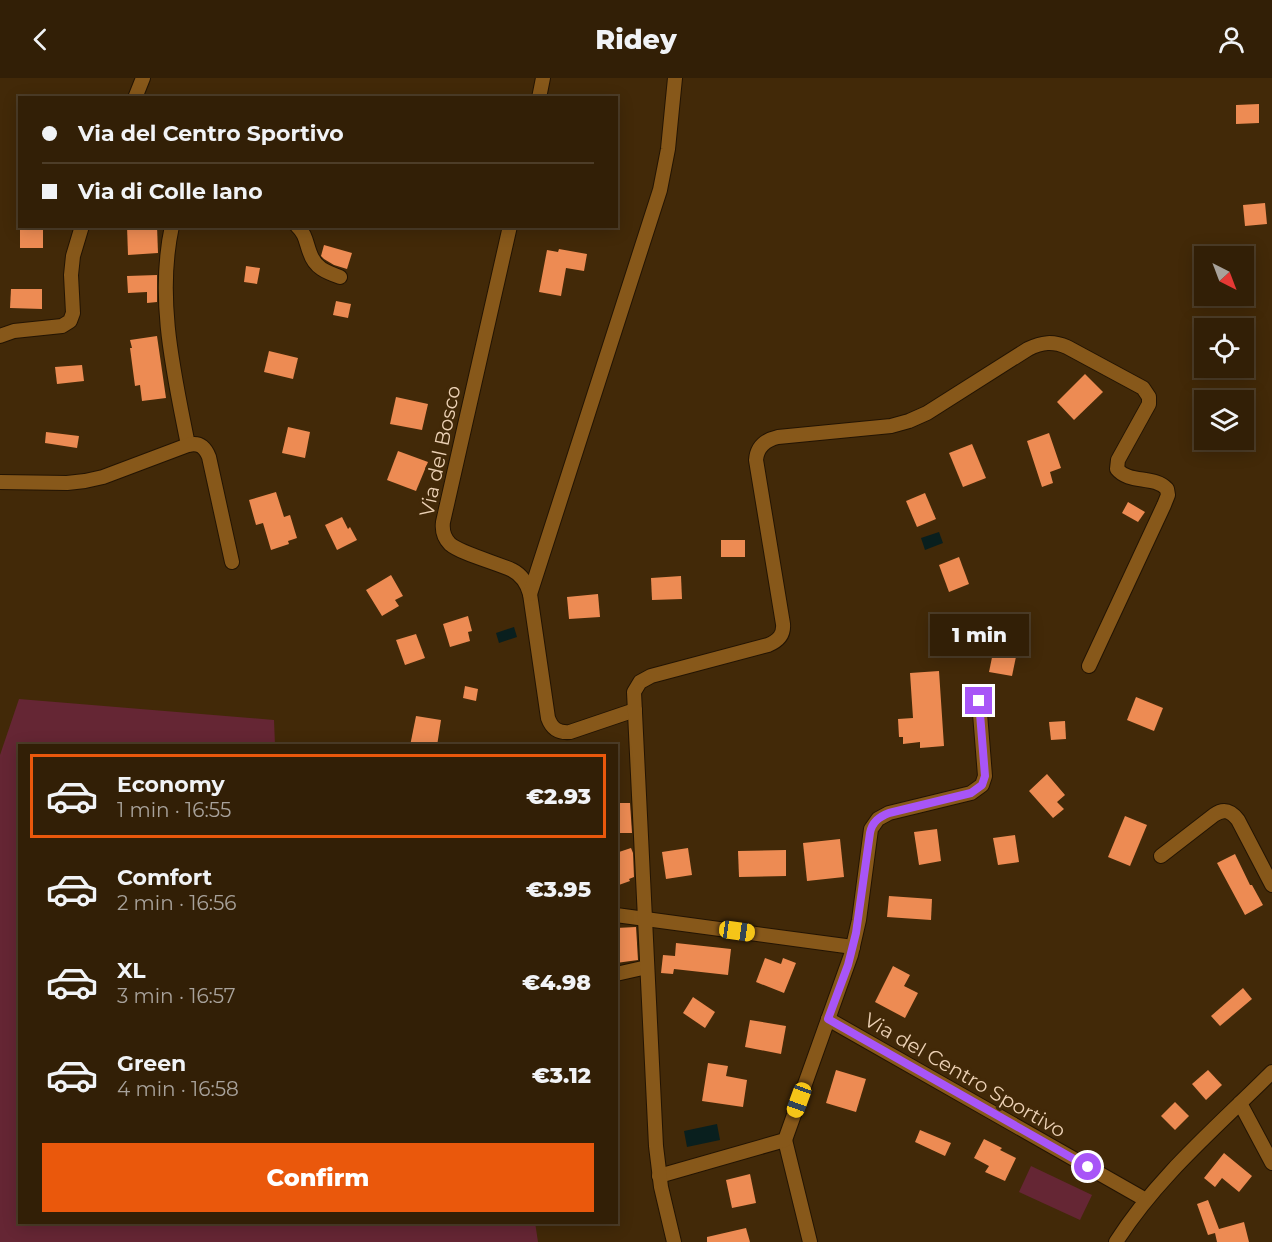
<!DOCTYPE html>
<meta charset="utf-8">
<style>
body{margin:0;font-family:Montserrat,sans-serif;background:#3d2c14;color:#f1f3f6;height:100vh;display:flex;flex-direction:column;font-size:22px;white-space:nowrap}
*{box-sizing:border-box;margin:0}
p{font-size:20px;color:#a8a29b}
.icon{flex:none;width:33px;height:33px;fill:none;stroke:currentColor;stroke-width:2;stroke-linecap:round;stroke-linejoin:round}
.map{position:relative;flex:1;overflow:hidden}
.panel{position:absolute;left:18px;top:666px;width:600px;height:480px;display:flex;flex-direction:column;background:#321f06;border-radius:0px;box-shadow:0 3px 15px #0003,0 0 0 2px #4d3d28}
.panel>*{flex:none}
.banner{position:absolute;left:18px;top:18px;width:600px;height:132px;border-radius:0px;box-shadow:0 3px 15px #0003,0 0 0 2px #4d3d28;display:grid;align-content:center;height:132px;padding:0 24px;background:#321f06}
.needle{width:39px;rotate:138deg}
.controls{position:absolute;left:1194px;top:168px;display:grid;gap:12px}
.controls a{display:grid;place-items:center;width:60px;height:60px;border-radius:0px;background:#321f06;box-shadow:0 3px 15px #0003,0 0 0 2px #4d3d28;font-size:30px}
.end{position:absolute;width:27px;height:27px;margin:-14px;border:8px solid #a855f7;background:#fff;box-shadow:0 0 0 3px #fff}
.from{border-radius:50%}
.bubble{position:absolute;height:42px;border-radius:0px;background:#321f06;box-shadow:0 3px 15px #0003,0 0 0 2px #4d3d28;font-size:20px;font-weight:800;line-height:42px;text-align:center}
.car{position:absolute;width:18px;height:36px;margin:-18px -9px;border-radius:8px;box-shadow:0 0 4px 2px #0007;background:linear-gradient(#f5c518 24%,#345 0 40%,#f5c518 0 76%,#345 0 86%,#f5c518 0)}
.banner b{display:flex;align-items:center;gap:21px;height:57px;font-size:22px}
.banner b+b{border-top:2px solid #4d3d28}
.banner i{width:15px;height:15px;background:#f1f3f6}
ul{padding:10px 0 0;list-style:none}
li{display:flex;align-items:center;gap:18px;height:84px;margin:0 12px 9px;padding:0 12px;border:3px solid transparent;border-radius:0px}
li div{flex:1}
li b{display:block;font-size:22px}
li em{font-style:normal;font-weight:800}
li.selected{border-color:#ea580c}
li>.icon{width:54px;height:54px;stroke-width:1.5}
.cta{display:flex;gap:12px;margin-top:auto;padding:12px 24px}
.cta a{flex:1;height:69px;border-radius:0px;background:#ea580c;color:#fff;font-size:24px;font-weight:800;line-height:69px;text-align:center}
header{display:flex;justify-content:space-between;align-items:center;height:78px;padding:0 24px;background:#321f06;font-size:27px;font-weight:800}
.map>svg:first-child{display:block}
</style>
<header><svg class="icon" aria-label="back" viewBox="0 0 24 24"><path d="M15 5l-7 7 7 7"/></svg>Ridey<svg class="icon" aria-label="person" viewBox="0 0 24 24"><circle cx="12" cy="8" r="4"/><path d="M4 21q1-7 8-7t8 7"/></svg></header>
<div class="map">
<svg width="1272" height="1164" viewBox="0 0 1272 1164">
<rect width="100%" height="100%" fill="#422908"/>
<g fill="#652634">
<path d="M19 621 274 642 275 667 20 668V1144H535L538 1164H0V677Z"/>
<path d="M1031 1088 1092 1117 1080 1142 1019 1114Z"/>
</g>
<g fill="#091f1e">
<path d="M939 454 943 465 925 472 921 460Z"/>
<path d="M514 549 517 559 499 565 496 555Z"/>
<path d="M717 1046 720 1062 687 1069 684 1053Z"/>
</g>
<g fill="#ed8b53">
<path d="M1259 26V45L1236 46V27Z"/>
<path d="M1265 125 1267 146 1245 148 1243 127Z"/>
<rect x="20" y="148" width="23" height="22"/>
<path d="M127 148H157L158 175 128 177Z"/>
<path d="M324 167 352 175 347 191 334 187 324 181 321 178Z"/>
<path d="M559 171 587 176 584 193 566 190 561 218 539 214 547 172 558 174Z"/>
<path d="M246 188 260 190 257 206 244 204Z"/>
<path d="M157 197V224L147 225V214L128 215 127 198Z"/>
<path d="M11 211H42V231L10 230Z"/>
<path d="M336 223 351 226 348 240 333 237Z"/>
<path d="M157 258 166 320 142 323 140 307 135 308 130 270H132L130 262Z"/>
<path d="M269 273 298 280 293 301 264 294Z"/>
<path d="M82 287 84 303 57 306 55 289Z"/>
<path d="M1085 296 1103 314 1074 342 1057 324Z"/>
<path d="M396 319 428 326 422 352 390 346Z"/>
<path d="M288 349 310 354 305 380 282 375Z"/>
<path d="M46 354 79 358 77 370 45 365Z"/>
<path d="M1049 355 1061 390 1050 394 1053 405 1042 409 1027 363Z"/>
<path d="M972 366 986 400 963 409 949 375Z"/>
<path d="M398 373 428 384 416 413 387 402Z"/>
<path d="M276 414 284 439 290 437 297 460 288 463 289 466 271 472 263 445 256 447 249 422Z"/>
<path d="M925 415 936 441 917 449 906 423Z"/>
<path d="M1128 424 1145 434 1138 444 1122 435Z"/>
<path d="M342 439 348 451 350 449 357 462 337 472 325 447Z"/>
<rect x="721" y="462" width="24" height="17"/>
<path d="M959 479 969 506 949 514 939 487Z"/>
<path d="M391 497 403 518 395 522 399 528 382 538 366 512Z"/>
<path d="M681 498 682 521 652 522 651 500Z"/>
<path d="M598 516 600 539 569 541 567 519Z"/>
<path d="M468 538 472 553 468 554 470 563 450 569 443 546Z"/>
<path d="M416 556 425 580 405 587 396 562Z"/>
<path d="M995 565 1018 569 1012 598 989 594Z"/>
<path d="M939 593 944 668 920 670V664L903 666V659H899L898 641 913 640 910 595Z"/>
<path d="M465 608 478 611 476 623 463 620Z"/>
<path d="M1136 619 1163 630 1154 653 1127 642Z"/>
<path d="M416 638 441 642 437 668H410Z"/>
<path d="M1065 643 1066 661 1051 662 1049 644Z"/>
<path d="M1047 696 1065 717 1057 724 1064 731 1053 740 1029 713Z"/>
<path d="M616 725H630L632 755H616Z"/>
<path d="M1125 738 1147 747 1130 788 1108 779Z"/>
<path d="M937 751 941 783 919 787 914 754Z"/>
<path d="M1015 757 1019 784 998 787 993 760Z"/>
<path d="M840 761 844 799 807 803 803 765Z"/>
<path d="M631 770 633 775 634 799 629 801 630 803 616 808V791L620 790 616 780V775Z"/>
<path d="M688 770 692 797 666 801 662 774Z"/>
<path d="M786 772V798L739 799 738 773Z"/>
<path d="M1235 776 1250 807H1252L1263 827 1245 837 1217 785Z"/>
<path d="M889 818 932 821 931 842 887 839Z"/>
<path d="M636 849 638 882 616 885V850Z"/>
<path d="M676 865 731 871 728 897 674 891 673 896 661 895 663 877 675 878Z"/>
<path d="M765 880 781 886 783 880 796 885 784 915 756 904Z"/>
<path d="M893 888 910 897 904 908 918 915 905 940 875 924Z"/>
<path d="M1243 910 1252 921 1220 948 1211 938Z"/>
<path d="M693 919 715 934 705 950 683 935Z"/>
<path d="M750 942 786 948 781 976 745 969Z"/>
<path d="M708 985 728 988 726 998 747 1002 743 1029 702 1023Z"/>
<path d="M836 992 866 1001 856 1034 826 1025Z"/>
<path d="M1208 992 1222 1007 1206 1022 1192 1006Z"/>
<path d="M1175 1024 1189 1038 1175 1052 1161 1038Z"/>
<path d="M920 1052 951 1065 945 1078 915 1064Z"/>
<path d="M984 1061 1002 1070 1000 1072 1016 1080 1005 1103 985 1094 989 1088 974 1080Z"/>
<path d="M1224 1075 1252 1098 1239 1114 1222 1100 1215 1109 1204 1100Z"/>
<path d="M750 1096 756 1125 732 1130 726 1102Z"/>
<path d="M1208 1122 1219 1151 1244 1144 1249 1164H1217L1215 1155 1208 1157 1197 1126Z"/>
<path d="M746 1150 750 1164H707V1159Z"/>
</g>
<g fill="none" stroke-linecap="round" stroke-linejoin="round">
<defs>
<g id="minor">
<path d="M135 20 143 0"/>
<path d="M539 20 543 0"/>
<path d="M172 148C156 221 174 296 188 367"/>
<path d="M297 148C306 156 306 165 310 175 315 190 326 194 340 199"/>
<path d="M510 148 443 444C442 452 443 459 450 466 460 475 497 485 512 492 522 497 527 505 530 516L548 640C552 651 558 655 570 654L635 632"/>
<path d="M0 258 14 253 62 248 70 243 73 235 71 197 73 178 82 148"/>
<path d="M0 404 67 405 85 403 103 399 188 367C199 364 205 369 209 379L232 484"/>
<path d="M530 516 660 112 668 71 675 0"/>
<path d="M1161 778 1214 737C1224 730 1231 733 1238 742L1272 807"/>
<path d="M616 837 853 869"/>
<path d="M616 896 647 889"/>
<path d="M828 941 1146 1122"/>
<path d="M1240 1025 1272 1085"/>
<path d="M785 1062 810 1164"/>
<path d="M659 1098 785 1062 851 877 859 842 871 751 878 741 889 735 971 715 982 707 985 698 979 623"/>
<path d="M674 1164 661 1109 656 1068 634 614 640 604 651 598 768 567C778 563 784 557 783 546L756 382C757 369 765 362 778 359L891 348 909 343 927 335 1028 271C1042 264 1053 263 1067 269L1143 310 1149 319V326L1118 382 1117 391C1129 406 1154 397 1167 411L1168 417 1164 427 1089 588"/>
<path d="M1116 1164C1157 1099 1218 1048 1272 994"/>
</g>
</defs>
<use href="#minor" stroke="#231403" stroke-width="16"/>
<use href="#minor" stroke="#87581a" stroke-width="14"/>
</g>
<g fill="none" stroke-linecap="round" stroke-linejoin="round">
<path stroke="#a855f7" stroke-width="8" d="M979 623 985 698 982 707 971 715 889 735C879 739 872 744 870 755L856 855 848 887 828 941 1088 1089"/>
</g>
<g text-anchor="middle" stroke-width="6" stroke-linejoin="round" paint-order="stroke">
<g font-size="20" fill="#ecd1b5" stroke="#422908">
<text transform="translate(440 373) rotate(-78)" y="7">Via del Bosco</text>
<text transform="translate(965 997) rotate(30)" y="7">Via del Centro Sportivo</text>
</g>
</g>
</svg>
<div class="controls">
<a><svg class="needle" viewBox="-14 -14 28 28"><path d="M0-13l5 13h-10z" fill="#e53935"/><path d="M0 13l5-13h-10z" fill="#a8a29b"/></svg></a>
<a><svg class="icon" aria-label="locate" viewBox="0 0 24 24"><circle cx="12" cy="12" r="6"/><path d="M12 2v4M12 18v4M2 12h4M18 12h4"/></svg></a>
<a><svg class="icon" aria-label="layers" viewBox="0 0 24 24"><path d="M12 4l9 5-9 5-9-5zM3 14l9 5 9-5"/></svg></a>
</div>
<i class="end from" style="left:1088px;top:1089px"></i>
<i class="end" style="left:979px;top:623px"></i>
<div class="bubble" style="left:930px;top:536px;width:99px">1 min</div>
<i class="car" style="left:737px;top:853px;rotate:98deg"></i>
<i class="car" style="left:799px;top:1022px;rotate:200deg"></i>
<div class="banner">
<b><i class="from"></i>Via del Centro Sportivo</b>
<b><i></i>Via di Colle Iano</b>
</div>
<section class="panel">
<ul>
<li class="selected"><svg class="icon" aria-label="car" viewBox="0 0 24 24"><path d="M5 17H2v-5l4-1 3-4h7l3 4 3 1v5h-3M9 17h6M6 11h13"/><circle cx="7" cy="17" r="2"/><circle cx="17" cy="17" r="2"/></svg><div><b>Economy</b><p>1 min · 16:55</p></div><em>€2.93</em></li>
<li><svg class="icon" aria-label="car" viewBox="0 0 24 24"><path d="M5 17H2v-5l4-1 3-4h7l3 4 3 1v5h-3M9 17h6M6 11h13"/><circle cx="7" cy="17" r="2"/><circle cx="17" cy="17" r="2"/></svg><div><b>Comfort</b><p>2 min · 16:56</p></div><em>€3.95</em></li>
<li><svg class="icon" aria-label="car" viewBox="0 0 24 24"><path d="M5 17H2v-5l4-1 3-4h7l3 4 3 1v5h-3M9 17h6M6 11h13"/><circle cx="7" cy="17" r="2"/><circle cx="17" cy="17" r="2"/></svg><div><b>XL</b><p>3 min · 16:57</p></div><em>€4.98</em></li>
<li><svg class="icon" aria-label="car" viewBox="0 0 24 24"><path d="M5 17H2v-5l4-1 3-4h7l3 4 3 1v5h-3M9 17h6M6 11h13"/><circle cx="7" cy="17" r="2"/><circle cx="17" cy="17" r="2"/></svg><div><b>Green</b><p>4 min · 16:58</p></div><em>€3.12</em></li>
</ul>
<div class="cta"><a>Confirm</a></div>
</section>
</div>
